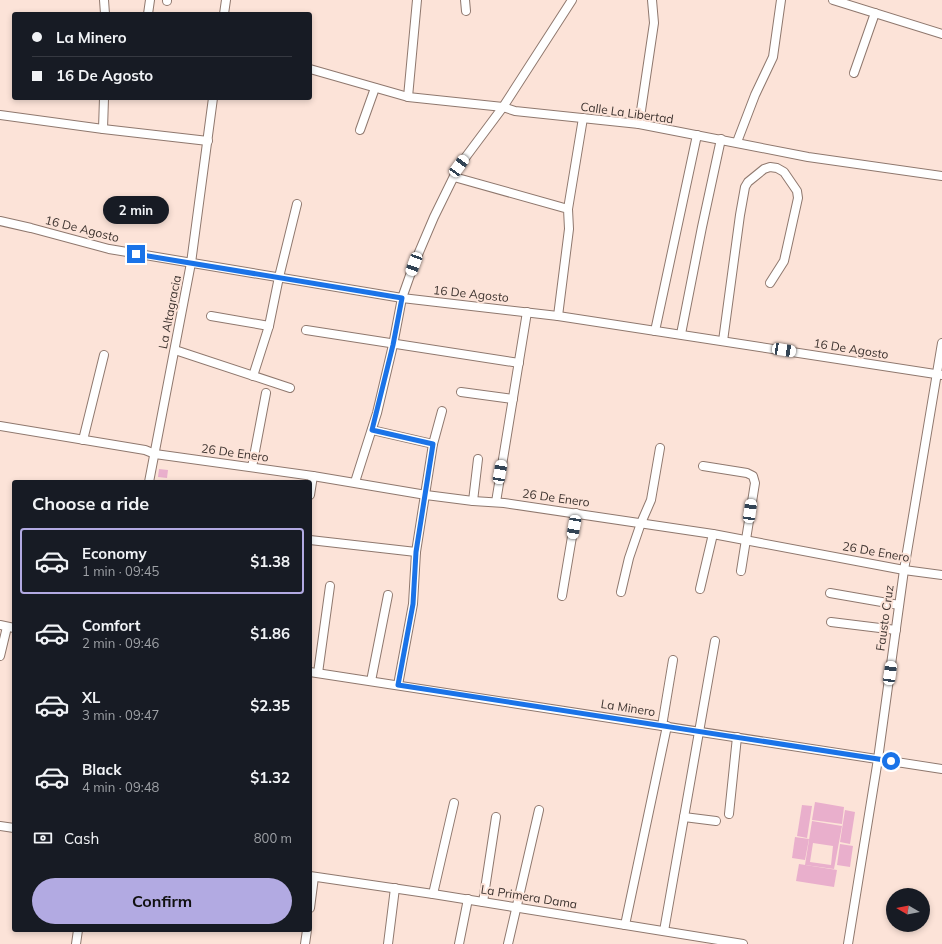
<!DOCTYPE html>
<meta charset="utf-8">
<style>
body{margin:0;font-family:Mulish,sans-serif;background:#242831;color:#f1f3f6;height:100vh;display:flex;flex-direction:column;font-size:15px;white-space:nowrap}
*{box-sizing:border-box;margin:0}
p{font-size:13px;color:#9ea1a6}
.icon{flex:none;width:22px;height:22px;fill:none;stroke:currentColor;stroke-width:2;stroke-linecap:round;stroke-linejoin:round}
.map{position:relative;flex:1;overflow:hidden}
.panel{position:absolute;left:12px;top:480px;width:300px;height:452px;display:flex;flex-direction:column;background:#171b24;border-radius:4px;box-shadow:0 2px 6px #0003}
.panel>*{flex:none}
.banner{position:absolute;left:12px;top:12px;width:300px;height:88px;border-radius:4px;box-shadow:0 2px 6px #0003;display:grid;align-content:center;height:88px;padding:0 20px;background:#171b24}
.needle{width:26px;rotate:279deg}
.buttons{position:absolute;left:886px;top:888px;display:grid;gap:8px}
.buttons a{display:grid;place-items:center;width:44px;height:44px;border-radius:50%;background:#171b24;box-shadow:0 2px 6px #0003;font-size:20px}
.end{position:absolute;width:18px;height:18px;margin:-9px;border:5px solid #1a73e8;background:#fff;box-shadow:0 0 0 2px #fff}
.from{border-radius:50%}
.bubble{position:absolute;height:28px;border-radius:14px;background:#171b24;box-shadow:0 2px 6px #0003;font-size:13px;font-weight:700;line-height:28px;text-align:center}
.car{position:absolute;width:12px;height:24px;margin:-12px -6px;border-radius:5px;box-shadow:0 0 3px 1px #0007;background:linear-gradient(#fff 24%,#345 0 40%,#fff 0 76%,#345 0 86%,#fff 0)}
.banner b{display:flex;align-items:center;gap:14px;height:38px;font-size:15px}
.banner b+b{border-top:1px solid #363941}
.banner i{width:10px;height:10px;background:#f1f3f6}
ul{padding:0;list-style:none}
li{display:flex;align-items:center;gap:12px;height:66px;margin:0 8px 6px;padding:0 12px;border:2px solid transparent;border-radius:4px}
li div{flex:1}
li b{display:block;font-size:15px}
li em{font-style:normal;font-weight:700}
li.on{border-color:#b2aae2}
li>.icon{width:36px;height:36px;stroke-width:1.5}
h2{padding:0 20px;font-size:18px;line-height:48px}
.pay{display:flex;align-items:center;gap:10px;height:44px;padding:0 20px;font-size:15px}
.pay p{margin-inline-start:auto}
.cta{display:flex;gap:8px;margin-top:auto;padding:8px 20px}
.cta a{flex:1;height:46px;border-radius:24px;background:#b2aae2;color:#111;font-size:16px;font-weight:700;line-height:46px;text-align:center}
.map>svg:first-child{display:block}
</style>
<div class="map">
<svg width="942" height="944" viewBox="0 0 942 944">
<rect width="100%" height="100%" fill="#fce3d8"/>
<g fill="#e9afcc" fill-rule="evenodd">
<path d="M159 469 168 470 167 478 158 477Z"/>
<path d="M815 802 844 807 842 824 812 820Z"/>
<path d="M802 805 812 806 807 838 797 836Z"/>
<path d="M845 810 855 812 850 844 840 842Z"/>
<path d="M812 821 842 826 834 869 805 865ZM813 843 833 846 831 865 810 862Z"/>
<path d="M795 837 809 839 805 860 792 858Z"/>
<path d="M840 844 853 846 850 867 837 865Z"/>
<path d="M799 864 837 870 834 887 796 881Z"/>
</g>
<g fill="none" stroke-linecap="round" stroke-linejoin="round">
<defs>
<g id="street">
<path d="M104 0 105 14"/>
<path d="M465 0 466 11"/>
<path d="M833 0 942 34"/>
<path d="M167 1V0"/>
<path d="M148 14 150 0"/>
<path d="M224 14 226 0"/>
<path d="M310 69 408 97 503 107 515 111 639 124 808 157 942 176"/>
<path d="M854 73 875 13"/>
<path d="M408 97 417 0"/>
<path d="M0 115 103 129 208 141"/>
<path d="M639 124 654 23 652 0"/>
<path d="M103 129 104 98"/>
<path d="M360 130 375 88"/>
<path d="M737 142 755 95 773 57 781 0"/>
<path d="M454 177 568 209 569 229 558 316"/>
<path d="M568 209 583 118"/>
<path d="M0 221 31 228 109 249 402 298 558 316 942 375"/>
<path d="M211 316 269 326"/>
<path d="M306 330 519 363"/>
<path d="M655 331 697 135"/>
<path d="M681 334 702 227 721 139"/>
<path d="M723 341 740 215 745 187 748 182 764 169 770 167 777 168 784 172 797 191 798 198 784 261 770 283"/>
<path d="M175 350 290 388"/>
<path d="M253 376 269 326 279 277 297 204"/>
<path d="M461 392 513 399"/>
<path d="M0 426 145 450 155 454 313 476 426 495 473 501 504 503 713 534 904 570 942 575"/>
<path d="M372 430 433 444"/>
<path d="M83 440 104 355"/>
<path d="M703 466 747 473 753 476 755 483 741 571"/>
<path d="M252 467 266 393"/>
<path d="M149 482 191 263 213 98"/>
<path d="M355 482 377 413 393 345 402 298 414 264 434 217 459 166 503 107 572 0"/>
<path d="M310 495 313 476"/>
<path d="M473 501 478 459"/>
<path d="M496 502 527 312"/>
<path d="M310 540 416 552"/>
<path d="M700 589 713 534"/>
<path d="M621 592 629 558 641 523 651 500 660 448"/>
<path d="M830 593 899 605"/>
<path d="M562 596 576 513"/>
<path d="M831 622 896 630"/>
<path d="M0 625 14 628"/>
<path d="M0 656 7 627"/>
<path d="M310 672 942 769"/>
<path d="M318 673 330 586"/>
<path d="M371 681 388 595"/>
<path d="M398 685 413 604 416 552 433 444 442 411"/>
<path d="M662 726 673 660"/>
<path d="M729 814 737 737"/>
<path d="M684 817 716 821"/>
<path d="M0 826 14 828"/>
<path d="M310 876 433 894 743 944"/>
<path d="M433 894 454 803"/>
<path d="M483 902 496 817"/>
<path d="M310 908 314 877"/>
<path d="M625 925 667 726"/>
<path d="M664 931 715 641"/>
<path d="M76 944 78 930"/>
<path d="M305 944 307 930"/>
<path d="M388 944 395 888"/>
<path d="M459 944 468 899"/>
<path d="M508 944 539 810"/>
<path d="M848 944 878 759 904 570 942 343"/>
</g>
</defs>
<use href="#street" stroke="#8f786e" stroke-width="10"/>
<use href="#street" stroke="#fff" stroke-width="8"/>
</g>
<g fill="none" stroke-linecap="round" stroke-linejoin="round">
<path stroke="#1a73e8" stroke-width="5" d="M136 254 402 298 393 345 372 430 433 444 416 552 413 604 398 685 891 761"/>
</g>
<g text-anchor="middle" stroke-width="4" stroke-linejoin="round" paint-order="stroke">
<g font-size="12" fill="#3e3430" stroke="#fce3d8">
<text transform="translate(627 113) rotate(8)" y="4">Calle La Libertad</text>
<text transform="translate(82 229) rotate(14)" y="4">16 De Agosto</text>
<text transform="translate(471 294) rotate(6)" y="4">16 De Agosto</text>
<text transform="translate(170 312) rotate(-79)" y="4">La Altagracia</text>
<text transform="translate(851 349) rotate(9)" y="4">16 De Agosto</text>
<text transform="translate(235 453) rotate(8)" y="4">26 De Enero</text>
<text transform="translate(556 498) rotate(8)" y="4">26 De Enero</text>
<text transform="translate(876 552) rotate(10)" y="4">26 De Enero</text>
<text transform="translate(885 618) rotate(-82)" y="4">Fausto Cruz</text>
<text transform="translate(628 708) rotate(9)" y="4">La Minero</text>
<text transform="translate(529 897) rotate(9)" y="4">La Primera Dama</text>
</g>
</g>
</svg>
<div class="buttons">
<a><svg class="needle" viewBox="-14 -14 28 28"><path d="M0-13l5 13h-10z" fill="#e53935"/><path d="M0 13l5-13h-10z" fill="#9ea1a6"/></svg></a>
</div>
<i class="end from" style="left:891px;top:761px"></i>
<i class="end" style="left:136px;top:254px"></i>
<div class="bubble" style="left:103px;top:196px;width:66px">2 min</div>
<i class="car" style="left:459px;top:166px;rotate:36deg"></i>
<i class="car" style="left:414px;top:264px;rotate:200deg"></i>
<i class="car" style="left:784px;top:350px;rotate:99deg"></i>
<i class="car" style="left:500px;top:472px;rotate:10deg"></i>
<i class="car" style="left:750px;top:511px;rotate:8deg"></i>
<i class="car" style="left:574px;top:527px;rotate:190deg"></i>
<i class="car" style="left:890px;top:673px;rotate:8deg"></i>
<div class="banner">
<b><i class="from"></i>La Minero</b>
<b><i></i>16 De Agosto</b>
</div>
<section class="panel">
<h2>Choose a ride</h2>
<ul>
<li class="on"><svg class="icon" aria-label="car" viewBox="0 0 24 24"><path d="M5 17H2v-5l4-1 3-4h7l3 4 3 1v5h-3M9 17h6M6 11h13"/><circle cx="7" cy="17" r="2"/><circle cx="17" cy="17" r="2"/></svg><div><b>Economy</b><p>1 min · 09:45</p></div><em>$1.38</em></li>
<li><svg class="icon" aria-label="car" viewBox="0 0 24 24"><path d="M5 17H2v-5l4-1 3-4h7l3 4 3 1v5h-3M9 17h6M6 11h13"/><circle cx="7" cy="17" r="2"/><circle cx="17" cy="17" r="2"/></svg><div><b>Comfort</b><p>2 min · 09:46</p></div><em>$1.86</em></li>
<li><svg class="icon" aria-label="car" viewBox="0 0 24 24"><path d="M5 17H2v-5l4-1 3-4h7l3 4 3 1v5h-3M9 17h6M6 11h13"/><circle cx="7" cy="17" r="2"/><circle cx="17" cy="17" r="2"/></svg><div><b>XL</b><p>3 min · 09:47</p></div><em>$2.35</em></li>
<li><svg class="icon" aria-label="car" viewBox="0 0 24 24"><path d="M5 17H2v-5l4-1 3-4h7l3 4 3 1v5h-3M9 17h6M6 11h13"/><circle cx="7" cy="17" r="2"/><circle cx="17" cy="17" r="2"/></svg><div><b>Black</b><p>4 min · 09:48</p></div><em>$1.32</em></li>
</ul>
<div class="pay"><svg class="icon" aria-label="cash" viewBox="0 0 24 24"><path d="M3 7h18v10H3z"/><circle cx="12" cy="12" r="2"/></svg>Cash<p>800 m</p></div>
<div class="cta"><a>Confirm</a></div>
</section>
</div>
